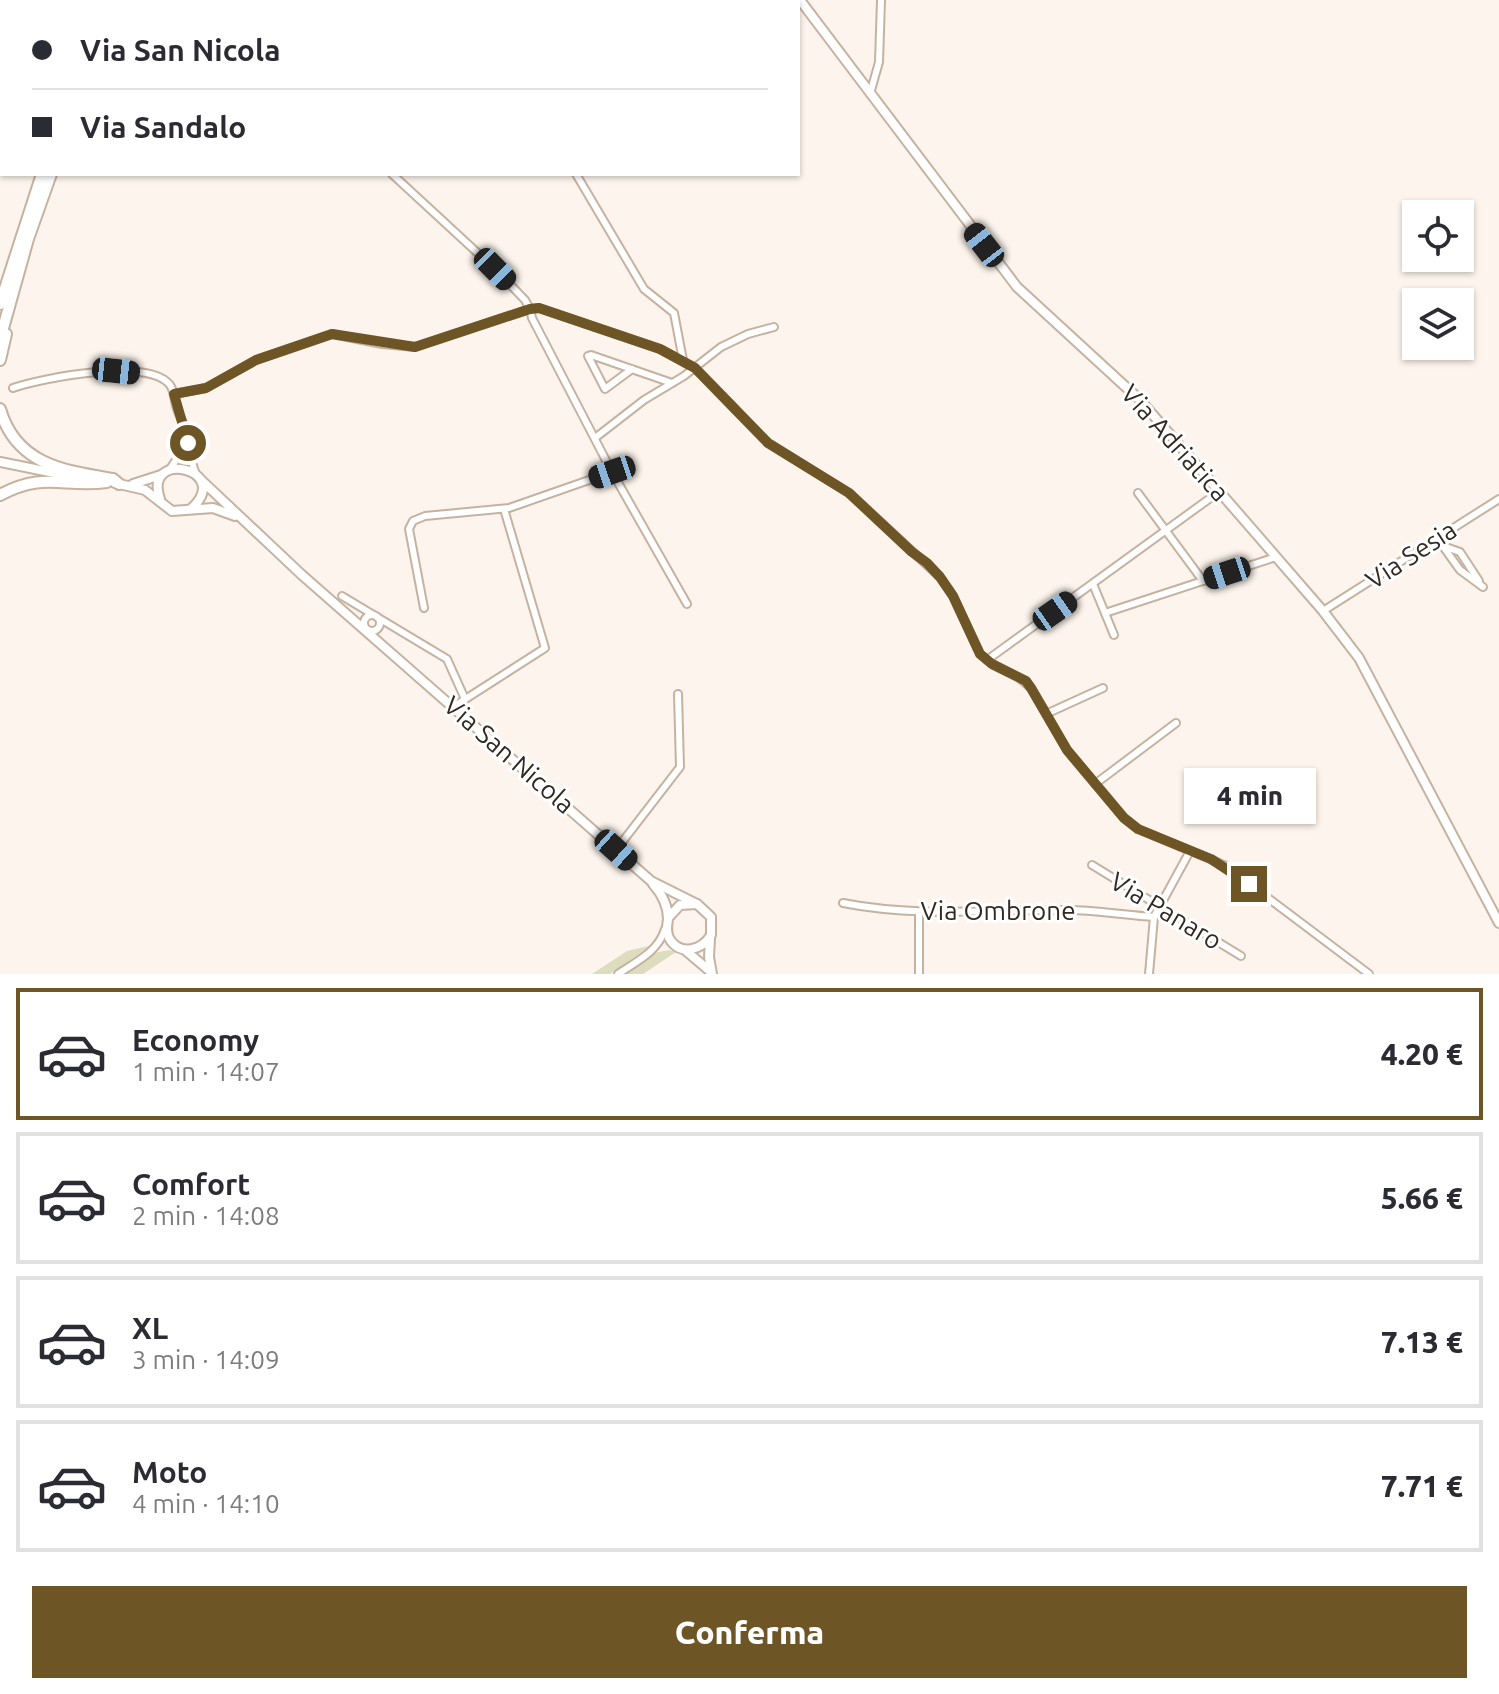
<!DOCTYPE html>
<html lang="it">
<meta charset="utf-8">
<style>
body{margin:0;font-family:Ubuntu,sans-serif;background:#f7f7f7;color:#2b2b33;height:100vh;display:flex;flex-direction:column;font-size:30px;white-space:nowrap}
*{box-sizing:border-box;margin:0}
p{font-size:26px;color:#7c7c81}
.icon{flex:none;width:44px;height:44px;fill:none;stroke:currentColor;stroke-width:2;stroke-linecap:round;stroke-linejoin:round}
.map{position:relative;height:974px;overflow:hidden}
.details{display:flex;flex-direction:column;background:#fff;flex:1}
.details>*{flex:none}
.top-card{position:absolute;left:0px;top:0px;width:800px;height:176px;box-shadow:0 2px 6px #0004;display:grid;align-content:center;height:176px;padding:0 32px;background:#fff}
.buttons{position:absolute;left:1402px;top:200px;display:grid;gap:16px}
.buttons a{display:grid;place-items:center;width:72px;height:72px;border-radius:0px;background:#fff;box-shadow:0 2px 6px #0004;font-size:40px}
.end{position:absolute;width:36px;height:36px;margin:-18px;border:10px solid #6d5526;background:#fff;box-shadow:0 0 0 4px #fff}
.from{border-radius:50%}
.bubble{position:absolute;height:56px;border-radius:0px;background:#fff;box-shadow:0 2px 6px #0004;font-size:26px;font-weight:800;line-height:56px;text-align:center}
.car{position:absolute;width:24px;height:48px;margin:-24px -12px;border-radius:10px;box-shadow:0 0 6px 2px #0007;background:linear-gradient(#222 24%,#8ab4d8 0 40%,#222 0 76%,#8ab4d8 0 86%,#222 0)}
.top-card b{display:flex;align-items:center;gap:28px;height:76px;font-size:30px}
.top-card b+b{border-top:2px solid #e1e1e2}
.top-card i{width:20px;height:20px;background:#2b2b33}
ul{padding:14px 0 0;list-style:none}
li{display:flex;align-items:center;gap:24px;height:132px;margin:0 16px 12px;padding:0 16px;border:4px solid #e1e1e2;border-radius:0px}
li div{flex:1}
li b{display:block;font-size:30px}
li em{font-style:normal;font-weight:800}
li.selected{border-color:#6d5526}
li>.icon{width:72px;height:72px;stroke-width:1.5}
.action{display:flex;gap:16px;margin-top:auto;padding:16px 32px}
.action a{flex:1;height:92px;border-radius:0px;background:#6d5526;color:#fff;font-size:32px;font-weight:800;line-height:92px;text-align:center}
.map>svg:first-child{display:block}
</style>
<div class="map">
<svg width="1499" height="974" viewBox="0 0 1499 974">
<rect width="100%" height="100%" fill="#fdf5ed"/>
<g fill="#dbddbe">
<path d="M653 945 610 974H592L627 951Z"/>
<path d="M669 950 676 952 643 974H623L654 953Z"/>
</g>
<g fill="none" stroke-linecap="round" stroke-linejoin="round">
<defs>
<g id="minor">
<path d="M275 0 276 2"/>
<path d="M478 0 480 2"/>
<path d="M403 2 406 0"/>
<path d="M500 2 502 0"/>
<path d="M870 94 879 62 881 0"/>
<path d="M392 174 495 269 525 300 530 309 539 308 660 349 695 368 768 443 849 493 940 577 953 596 980 654 992 664 1018 677 1031 688 1067 750 1124 818 1138 829 1224 865 1369 974"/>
<path d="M576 174 644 289 674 313 683 360"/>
<path d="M632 369 605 389 588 356 591 355 672 383"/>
<path d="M13 388C42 378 149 357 170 385 175 392 174 401 177 409 180 417 184 424 187 432 192 448 188 456 196 474"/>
<path d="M174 394 206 388 256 360 332 334 382 344 415 347 530 309 532 318 612 472 509 508 425 516 413 521 409 529 424 608"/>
<path d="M595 438 644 400 684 376 721 347 748 334 774 327"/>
<path d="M170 469 186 445"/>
<path d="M612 472 687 604"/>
<path d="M1138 493 1203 581"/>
<path d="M1437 538 1460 570 1483 587"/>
<path d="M1443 546 1460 552 1479 581"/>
<path d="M1093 584 1114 635"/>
<path d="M342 596 447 659 465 699"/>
<path d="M1323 611 1499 499"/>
<path d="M1105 613 1276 557"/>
<circle cx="372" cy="623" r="8"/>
<path d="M987 660 1220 491"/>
<path d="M453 707 545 648 504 509"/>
<path d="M1046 714 1103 688"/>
<path d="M1095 784 1176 723"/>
<path d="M616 850 680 767 678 694"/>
<path d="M1092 865 1241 956"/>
<path d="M843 903C919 918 996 909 1073 910 1100 911 1127 915 1154 917"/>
<path d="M919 912V974"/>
<path d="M618 974C637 961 658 952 665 929"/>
<path d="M1149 974 1154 917 1190 851"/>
</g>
<g id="tertiary">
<path d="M800 0 1017 287 1140 400 1323 611 1359 658 1499 923"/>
<path d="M0 462 89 480"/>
<path d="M200 479 302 575 651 881 697 904"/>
<path d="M115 483 145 490 172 511 213 508 235 516"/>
<path d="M133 484 161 475"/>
<path d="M160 499C142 448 235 469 191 509"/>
<path d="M653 884C661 893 668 906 668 919 667 926 666 931 669 938 680 957 702 950 711 935V917L697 904 680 905 668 918"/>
<path d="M710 939 709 957 712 974"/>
<path d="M685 950 711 972"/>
</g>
<g id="trunk">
<path d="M114 2 115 0"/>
<path d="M0 304 42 174"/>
<path d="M0 339 28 239 51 174"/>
<path d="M0 360 6 334"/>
<path d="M0 409C16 465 65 471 113 479L119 484"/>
<path d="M0 495C45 471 63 488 107 482"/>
</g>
</defs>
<use href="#minor" stroke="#c6b2a0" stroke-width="10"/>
<use href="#tertiary" stroke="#c6b2a0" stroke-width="12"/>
<use href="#trunk" stroke="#c6b2a0" stroke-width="14"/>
<use href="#minor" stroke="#fff" stroke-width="6"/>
<use href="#tertiary" stroke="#fff" stroke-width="8"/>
<use href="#trunk" stroke="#fff" stroke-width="10"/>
</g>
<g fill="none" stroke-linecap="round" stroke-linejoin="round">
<path stroke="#6d5526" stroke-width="10" d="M188 443 174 394 206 388 256 360 332 334 415 347 530 309 539 308 660 349 695 368 768 443 849 493 912 552 927 563 940 577 953 596 980 654 992 664 1026 681 1031 688 1067 750 1124 818 1138 829 1211 859 1249 884"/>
</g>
<g text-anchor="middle" stroke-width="6" stroke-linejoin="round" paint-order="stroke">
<g font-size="26" fill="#312922" stroke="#fff">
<text transform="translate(1175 443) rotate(48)" y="9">Via Adriatica</text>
<text transform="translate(1411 555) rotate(-33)" y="9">Via Sesia</text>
<text transform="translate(509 755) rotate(41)" y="9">Via San Nicola</text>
<text x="998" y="920">Via Ombrone</text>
<text transform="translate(1166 911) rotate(31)" y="9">Via Panaro</text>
</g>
</g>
</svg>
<div class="buttons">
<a><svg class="icon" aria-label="locate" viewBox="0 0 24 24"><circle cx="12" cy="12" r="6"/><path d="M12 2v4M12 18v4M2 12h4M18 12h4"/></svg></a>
<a><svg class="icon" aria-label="layers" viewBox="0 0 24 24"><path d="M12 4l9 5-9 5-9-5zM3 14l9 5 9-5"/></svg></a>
</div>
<i class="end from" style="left:188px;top:443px"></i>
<i class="end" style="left:1249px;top:884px"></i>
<div class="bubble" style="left:1184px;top:768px;width:132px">4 min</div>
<i class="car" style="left:984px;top:245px;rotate:322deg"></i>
<i class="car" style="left:495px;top:269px;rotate:135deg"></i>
<i class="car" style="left:116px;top:371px;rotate:96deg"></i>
<i class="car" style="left:612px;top:472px;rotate:251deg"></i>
<i class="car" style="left:1227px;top:573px;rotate:252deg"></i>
<i class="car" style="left:1055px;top:611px;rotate:55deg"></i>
<i class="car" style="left:616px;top:850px;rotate:132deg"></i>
<div class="top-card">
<b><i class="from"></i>Via San Nicola</b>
<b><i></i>Via Sandalo</b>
</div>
</div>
<section class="details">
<ul>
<li class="selected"><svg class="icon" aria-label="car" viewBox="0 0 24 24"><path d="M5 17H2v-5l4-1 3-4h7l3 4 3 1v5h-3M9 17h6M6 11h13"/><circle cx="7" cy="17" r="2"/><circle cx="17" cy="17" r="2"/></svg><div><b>Economy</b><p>1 min · 14:07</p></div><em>4.20 €</em></li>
<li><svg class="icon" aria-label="car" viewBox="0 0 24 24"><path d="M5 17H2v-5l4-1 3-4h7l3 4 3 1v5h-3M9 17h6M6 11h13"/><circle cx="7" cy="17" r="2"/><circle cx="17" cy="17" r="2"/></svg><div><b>Comfort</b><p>2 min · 14:08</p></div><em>5.66 €</em></li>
<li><svg class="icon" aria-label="car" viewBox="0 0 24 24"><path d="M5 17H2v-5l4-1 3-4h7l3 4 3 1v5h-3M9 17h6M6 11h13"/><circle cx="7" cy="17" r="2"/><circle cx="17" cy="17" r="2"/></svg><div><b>XL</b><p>3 min · 14:09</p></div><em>7.13 €</em></li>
<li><svg class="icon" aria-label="car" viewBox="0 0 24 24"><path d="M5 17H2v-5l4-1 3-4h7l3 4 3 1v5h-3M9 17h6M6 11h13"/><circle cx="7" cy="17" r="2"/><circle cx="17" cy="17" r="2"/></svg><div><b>Moto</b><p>4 min · 14:10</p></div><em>7.71 €</em></li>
</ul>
<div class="action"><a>Conferma</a></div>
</section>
